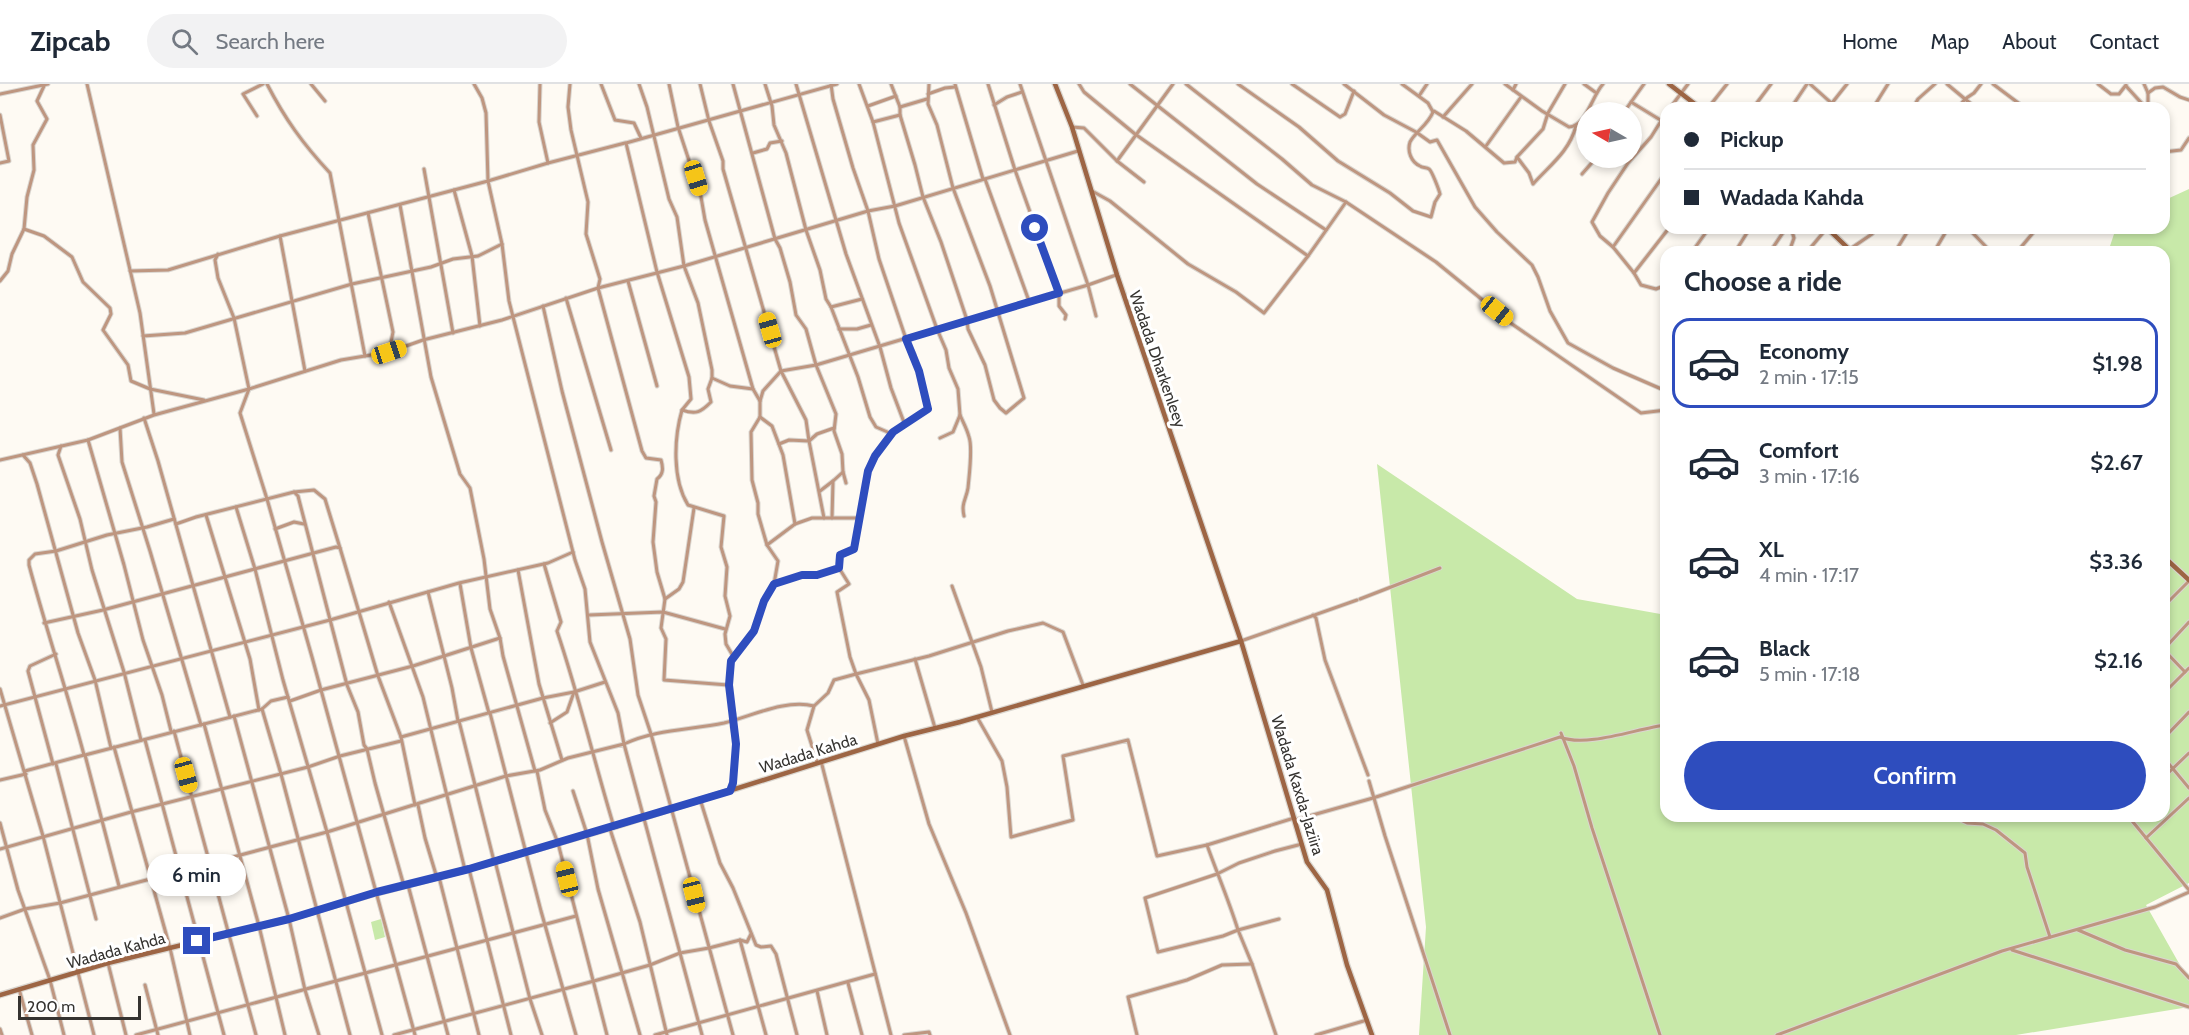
<!DOCTYPE html>
<meta charset="utf-8">
<style>
body{margin:0;font-family:Cabin,sans-serif;background:#f2f2f3;color:#1f2937;height:100vh;display:flex;flex-direction:column;font-size:22px;white-space:nowrap}
*{box-sizing:border-box;margin:0}
p{font-size:20px;color:#747a83}
.icon{flex:none;width:33px;height:33px;fill:none;stroke:currentColor;stroke-width:2;stroke-linecap:round;stroke-linejoin:round}
.map{position:relative;flex:1;overflow:hidden}
.sheet{position:absolute;left:1660px;top:162px;width:510px;height:576px;display:flex;flex-direction:column;background:#fff;border-radius:18px;box-shadow:0 3px 9px #0003}
.sheet>*{flex:none}
.guide{position:absolute;left:1660px;top:18px;width:510px;height:132px;border-radius:18px;box-shadow:0 3px 9px #0003;display:grid;align-content:center;height:132px;padding:0 24px;background:#fff}
.needle{width:39px;rotate:279deg}
.tools{position:absolute;left:1576px;top:18px;display:grid;gap:12px}
.tools a{display:grid;place-items:center;width:66px;height:66px;border-radius:50%;background:#fff;box-shadow:0 3px 9px #0003;font-size:30px}
.scale{position:absolute;left:18px;bottom:15px;width:123px;box-sizing:border-box;padding-left:6px;border:3px solid #353330;border-top:0;font-size:16px;line-height:21px;white-space:nowrap;color:#353330;-webkit-text-stroke:4px #fff;paint-order:stroke}
.end{position:absolute;width:27px;height:27px;margin:-14px;border:8px solid #2e4dbe;background:#fff;box-shadow:0 0 0 3px #fff}
.from{border-radius:50%}
.bubble{position:absolute;height:42px;border-radius:21px;background:#fff;box-shadow:0 3px 9px #0003;font-size:20px;font-weight:600;line-height:42px;text-align:center}
.car{position:absolute;width:18px;height:36px;margin:-18px -9px;border-radius:8px;box-shadow:0 0 4px 2px #0007;background:linear-gradient(#f5c518 24%,#345 0 40%,#f5c518 0 76%,#345 0 86%,#f5c518 0)}
.guide b{display:flex;align-items:center;gap:21px;height:57px;font-size:22px}
.guide b+b{border-top:2px solid #e0e1e3}
.guide i{width:15px;height:15px;background:#1f2937}
ul{padding:0;list-style:none}
li{display:flex;align-items:center;gap:18px;height:90px;margin:0 12px 9px;padding:0 12px;border:3px solid transparent;border-radius:18px}
li div{flex:1}
li b{display:block;font-size:22px}
li em{font-style:normal;font-weight:600}
li.selected{border-color:#2e4dbe}
li>.icon{width:54px;height:54px;stroke-width:1.5}
h2{padding:0 24px;font-size:27px;line-height:72px}
.action{display:flex;gap:12px;margin-top:auto;padding:12px 24px}
.action a{flex:1;height:69px;border-radius:36px;background:#2e4dbe;color:#fff;font-size:24px;font-weight:600;line-height:69px;text-align:center}
header{display:flex;align-items:center;gap:36px;box-sizing:border-box;height:84px;padding:0 30px;background:#fff;border-bottom:2px solid #e0e1e3}
header strong{font-size:28px}
nav{display:flex;gap:33px;margin-inline-start:auto;font-size:21px}
.search{width:420px;height:54px;background:#f2f2f3;display:flex;align-items:center;gap:15px;box-sizing:border-box;padding:0 21px;border-radius:33px;color:#747a83;font-size:22px}
.map>svg:first-child{display:block}
</style>
<header>
<strong>Zipcab</strong>
<div class="search"><svg class="icon" aria-label="search" viewBox="0 0 24 24"><circle cx="10" cy="10" r="6"/><path d="M15 15l6 6"/></svg>Search here</div>
<nav><a>Home</a><a>Map</a><a>About</a><a>Contact</a></nav>
</header>
<div class="map">
<svg width="2189" height="951" viewBox="0 0 2189 951">
<defs>
<pattern id="park-tufts" width="24" height="20" patternUnits="userSpaceOnUse" patternTransform="scale(1.5)"><rect width="24" height="20" fill="#c8e9a9"/><path d="M3 7l-1-3M5 7V3M7 7l1-3M15 17l-1-3M17 17v-4M19 17l1-3" fill="none" stroke="#acc892"/></pattern>
</defs>
<rect width="100%" height="100%" fill="#fefaf3"/>
<path fill="#c8e9a9" d="M2189 105V799L2146 821 2189 897V923L2016 951H1419L1426 843 1377 380 1577 515 1666 531V732H2164V168H2108L2116 144H2164L2165 116Z"/>
<path fill="url(#park-tufts)" d="M381 835 385 853 375 856 371 838Z"/>
<g fill="none" stroke-linecap="round" stroke-linejoin="round">
<defs>
<g id="street">
<path d="M87 0 140 229 154 330"/>
<path d="M267 0C285 35 303 60 330 89L365 272"/>
<path d="M311 0 325 17"/>
<path d="M540 0 539 38 548 79 488 97 502 160 509 217 575 476 585 505 590 558 618 629 624 660C656 645 690 646 724 639 752 632 785 615 814 622"/>
<path d="M570 0 568 23 571 46 588 118 586 150 600 195 598 204 642 367 646 374 661 376C663 383 664 390 657 395L654 412 656 418 653 458 657 488 665 515 661 544 666 555 664 596 728 601"/>
<path d="M601 0 615 36 634 39 641 54"/>
<path d="M639 0 647 23 669 115 677 133 684 182 698 219 712 286V294L708 305 711 318C701 328 696 331 682 326 674 354 672 395 688 421L724 432 721 463 727 483 725 512 730 532 725 550 726 560 733 572 728 601 734 630 732 643 736 660 733 699 730 707"/>
<path d="M669 0 678 43 701 113 705 136 753 305"/>
<path d="M700 0 709 37 723 77V85L781 287 806 336 809 357 789 356 779 360"/>
<path d="M733 0 775 155 780 164 790 198 796 231 806 245 816 281 836 330 834 347 842 370 843 388"/>
<path d="M765 0 772 22 774 41 786 69 806 146 820 186 826 215 831 223 862 215"/>
<path d="M796 0 846 170 880 263 891 304 905 341"/>
<path d="M891 0 900 23V31L915 81 923 113 941 158 967 236 968 245 985 281 994 316 1000 324 1006 329 1024 314 990 202 953 104 937 41 928 20 929 0"/>
<path d="M955 0 983 95"/>
<path d="M988 0 1015 86 1059 209V222L1066 231 1065 235"/>
<path d="M1020 0 1088 201 1096 232"/>
<path d="M1079 0 1084 8 1135 50 1308 172 1264 229 1236 208 1188 180 1110 117 1092 107"/>
<path d="M1130 0 1257 100 1326 146"/>
<path d="M1186 0 1282 75 1312 101 1346 118 1436 178 1512 240 1641 329 1666 326"/>
<path d="M1238 0 1299 43 1338 77 1390 109 1413 127 1431 133 1435 118 1440 110C1439 106 1432 87 1429 85 1426 83 1422 84 1420 82 1411 78 1407 67 1410 58 1415 48 1428 41 1433 28L1428 19 1402 0"/>
<path d="M1292 0 1340 33 1345 30 1354 7"/>
<path d="M1344 0 1384 31 1416 48 1430 58 1437 56 1475 123 1497 148 1532 181 1538 193 1550 227 1568 259 1613 284 1666 307"/>
<path d="M1505 0 1542 27 1569 43C1586 42 1592 12 1603 0"/>
<path d="M1565 0 1548 29 1543 45 1517 73 1529 89 1533 100C1550 81 1569 68 1576 42L1579 48 1587 55"/>
<path d="M1584 0 1595 8"/>
<path d="M1810 0 1837 24"/>
<path d="M1947 0 1965 15 1958 24"/>
<path d="M1993 0 2025 24"/>
<path d="M2098 0 2111 10H2119L2126 1"/>
<path d="M2144 0 2148 9V24"/>
<path d="M2126 2 2146 24"/>
<path d="M1513 6 1516 0"/>
<path d="M2148 9 2155 4 2163 3 2180 13 2189 16"/>
<path d="M0 10 48 0"/>
<path d="M928 10 945 4 955 3"/>
<path d="M1419 12 1427 0"/>
<path d="M1631 18 1662 37"/>
<path d="M994 21 1007 13 1022 8"/>
<path d="M868 22 896 12"/>
<path d="M900 23 927 15"/>
<path d="M1670 24 1688 0"/>
<path d="M1708 24 1727 0"/>
<path d="M1753 24 1771 0"/>
<path d="M1791 24 1807 0"/>
<path d="M1828 24 1847 0"/>
<path d="M1873 24 1888 0"/>
<path d="M1913 24 1918 15 1935 0"/>
<path d="M1976 24 1965 15 1974 9 1981 0"/>
<path d="M1433 28 1434 27 1466 47 1504 79 1515 78 1517 73"/>
<path d="M1624 28 1644 0"/>
<path d="M0 31 9 77 0 79"/>
<path d="M257 32 243 10 263 0"/>
<path d="M1443 33 1472 0"/>
<path d="M873 38 900 31"/>
<path d="M1072 43 1084 44 1117 77 1144 98"/>
<path d="M2164 47V58"/>
<path d="M1486 62 1521 13"/>
<path d="M2164 68 2181 66 2189 54"/>
<path d="M753 69 767 65 770 59 782 57"/>
<path d="M1117 77 1173 0"/>
<path d="M548 79 625 59"/>
<path d="M424 85 453 249"/>
<path d="M1666 88 1613 163 1634 189 1641 201 1656 205 1666 201"/>
<path d="M1582 90 1596 74"/>
<path d="M985 95 1029 217"/>
<path d="M454 106 472 172 480 242"/>
<path d="M400 121 431 293 460 390 470 404 484 475 490 525 500 554 503 572 535 687"/>
<path d="M368 129 393 248 389 268"/>
<path d="M1968 144 1991 168"/>
<path d="M24 145 44 152 72 173 83 198 110 224 111 230 103 246 128 281 131 297 150 305 204 316"/>
<path d="M280 152 305 287"/>
<path d="M1613 163 1600 152 1592 138 1608 109 1628 79 1651 53 1666 29"/>
<path d="M1850 165 1872 150 1876 144"/>
<path d="M1692 168 1709 144"/>
<path d="M1735 168 1750 144"/>
<path d="M1770 168 1786 144"/>
<path d="M1789 168 1794 154 1791 144"/>
<path d="M1807 168 1827 144"/>
<path d="M1895 168 1909 145 1912 144"/>
<path d="M1934 168 1948 144"/>
<path d="M2017 168 2037 144"/>
<path d="M218 170 215 176 218 194 234 234 249 305 240 329 267 415 312 573 415 951"/>
<path d="M1308 172 1346 118"/>
<path d="M130 187 168 186 280 152 488 97 486 29 482 14 474 0"/>
<path d="M1634 189 1669 144"/>
<path d="M0 197 8 187 12 170 24 145 27 113 34 86 33 61 47 35 37 17 44 2"/>
<path d="M628 197 657 302"/>
<path d="M566 214 611 366"/>
<path d="M543 222 562 307 602 458 630 555 638 611 651 650 733 951"/>
<path d="M831 223 858 293 870 333 876 343 892 350"/>
<path d="M839 245H857L871 241"/>
<path d="M143 252 185 249 352 200 431 183 453 175 478 172 502 160"/>
<path d="M712 294 730 302 753 305 760 317"/>
<path d="M1666 307V291"/>
<path d="M682 326 691 315 689 293 657 188 626 59 837 0"/>
<path d="M960 331C963 338 967 345 969 353 973 364 969 392 968 404 966 416 961 419 964 432"/>
<path d="M760 333 772 342 783 371 795 440"/>
<path d="M144 334 158 377 230 633"/>
<path d="M120 344 122 378 150 467 201 641"/>
<path d="M940 354 953 348 960 331 958 305 949 284 946 266 937 245 1088 201 1116 191"/>
<path d="M88 356 124 481 143 556 162 611 171 647"/>
<path d="M61 362 58 371 80 435 92 486 124 588 141 656"/>
<path d="M23 371 30 379 37 400 78 549 95 596 111 664"/>
<path d="M0 376 88 356 154 331 249 305 341 276 389 268 423 256 502 236 598 204 684 182 868 127 895 122 1078 67"/>
<path d="M820 407 833 397"/>
<path d="M294 408 298 412 347 601 358 628 364 661 367 665 375 699 404 802"/>
<path d="M236 423 255 485 283 596 327 748 382 951"/>
<path d="M206 431 250 575 259 626"/>
<path d="M824 434 809 357 817 350 834 344"/>
<path d="M832 434 833 397 843 388 846 399"/>
<path d="M176 440 196 433 294 408 314 406 325 415 340 464"/>
<path d="M275 445 294 438 304 440"/>
<path d="M767 461 795 440 812 434H859"/>
<path d="M544 480 561 538 557 547C579 612 594 677 614 743"/>
<path d="M518 486 539 600 562 676"/>
<path d="M460 500 471 564 489 629"/>
<path d="M774 500 802 491H817L839 484"/>
<path d="M952 502 981 583 992 628"/>
<path d="M428 508 452 604 458 637"/>
<path d="M665 515 679 505 683 498 694 424"/>
<path d="M1360 515 1440 484"/>
<path d="M389 518 423 613 465 786"/>
<path d="M2164 522 2189 497"/>
<path d="M589 531 663 528 725 545"/>
<path d="M1313 531 1316 534 1325 576 1368 691"/>
<path d="M44 539 103 526 336 463 340 464 378 592 401 653 415 721"/>
<path d="M1241 557 1357 516"/>
<path d="M2164 565 2189 538"/>
<path d="M2164 566 2185 588"/>
<path d="M733 572 754 547 764 517 774 500 778 477 767 461 758 430V419L752 396 751 348 760 333V317L763 307 781 287 816 281 937 245 899 139 873 38 859 0"/>
<path d="M915 575 935 644"/>
<path d="M0 605 43 752 94 951"/>
<path d="M2164 609 2189 584"/>
<path d="M290 617 321 606 413 582 500 554"/>
<path d="M0 622 330 536 459 499 548 479 573 468"/>
<path d="M262 625 281 690 350 951"/>
<path d="M490 629 541 827 576 951"/>
<path d="M234 632 289 835 305 906 319 951"/>
<path d="M977 633 1002 677 1007 703 1011 753 1073 736 1063 672 1128 656 1157 772 1207 761C1217 789 1229 817 1238 846L1223 852 1158 868 1145 814 1217 790 1239 779 1275 767 1302 760"/>
<path d="M459 637 494 777"/>
<path d="M550 639 567 628 574 608 605 598"/>
<path d="M204 640 259 842 285 951"/>
<path d="M174 647 256 951"/>
<path d="M1561 649 1574 682 1592 744 1660 951"/>
<path d="M904 652 929 740 966 829 1010 951"/>
<path d="M401 653 543 614 574 608"/>
<path d="M2164 654 2189 628"/>
<path d="M145 656 224 951"/>
<path d="M878 660 869 616 856 590 929 572 1008 547 1043 539 1063 548 1083 601"/>
<path d="M114 663 170 864 190 951"/>
<path d="M84 671C67 607 46 545 29 481V476L35 470 56 467 107 451 147 443 174 435"/>
<path d="M2164 674 2189 704"/>
<path d="M821 677 891 951"/>
<path d="M817 678 807 646 814 622 828 609 834 596 856 590 850 573 837 508 849 500 839 484 840 471 854 465 868 387 875 372 893 348 928 325 914 270 906 255 879 175 868 127 853 84 833 15 831 0"/>
<path d="M53 680 28 587 30 582 56 570"/>
<path d="M56 680 96 835"/>
<path d="M25 687 84 671"/>
<path d="M537 687 545 726 558 759 607 951"/>
<path d="M2164 693 2189 669"/>
<path d="M0 696 26 690"/>
<path d="M1369 697 1385 752 1450 951"/>
<path d="M573 707 587 750 598 805 640 951"/>
<path d="M700 715 720 779 733 804 756 861 761 863 771 862 776 870 797 951"/>
<path d="M418 721 425 754 437 794"/>
<path d="M1952 732 1967 739 1983 740 1996 746 2025 769 2027 783 2050 853"/>
<path d="M2128 732 2189 806"/>
<path d="M1295 736 1373 714 1560 653C1587 664 1638 644 1666 641"/>
<path d="M0 739 18 806 50 896 64 951"/>
<path d="M610 745 640 838 667 951"/>
<path d="M2146 754 2189 714"/>
<path d="M1207 761 1294 734"/>
<path d="M0 765 131 728 308 683 340 672 401 657"/>
<path d="M495 777 530 915 542 951"/>
<path d="M469 785 511 951"/>
<path d="M439 793 479 951"/>
<path d="M408 801 448 951"/>
<path d="M119 802 85 671 262 625 271 617 288 613"/>
<path d="M0 834 25 825 60 819 327 748 506 692 540 686 568 674 624 660 702 951"/>
<path d="M2078 846 2125 866 2176 880 2189 894"/>
<path d="M751 850 747 858 740 856 766 951"/>
<path d="M2012 866 2189 923"/>
<path d="M108 879 126 951"/>
<path d="M848 899 862 951"/>
<path d="M145 901 158 951"/>
<path d="M19 905 32 951"/>
<path d="M817 907 827 951"/>
<path d="M0 945 2 951"/>
<path d="M136 951 576 832"/>
<path d="M394 951 594 897 650 881 680 869 709 864 740 856"/>
<path d="M655 951 875 890"/>
<path d="M904 951 929 948 930 951"/>
<path d="M1137 951 1128 913 1187 896 1222 881 1252 880"/>
<path d="M1276 951 1252 880 1238 846 1279 835"/>
<path d="M1316 951 1367 936"/>
<path d="M1777 951 2002 867 2155 823 2189 808"/>
</g>
<g id="secondary">
<path d="M1055 0 1072 43 1117 191 1241 557 1307 778 1327 806 1347 881 1372 951"/>
<path d="M1669 0 1700 24"/>
<path d="M1827 144 1852 168"/>
<path d="M2164 473 2189 496"/>
<path d="M0 911 108 879 289 835 377 809 469 785 614 743 904 652 960 638 1241 557"/>
</g>
</defs>
<use href="#street" stroke="#dad6d0" stroke-width="5"/>
<use href="#secondary" stroke="#dad6d0" stroke-width="7"/>
<use href="#street" stroke="#be9680" stroke-width="3"/>
<use href="#secondary" stroke="#9d6544" stroke-width="4.5"/>
</g>
<g fill="none" stroke-linecap="round" stroke-linejoin="round">
<path stroke="#2e4dbe" stroke-width="8" d="M197 857 289 835 377 808 469 785 730 707 733 699 736 660 729 601 731 577 754 547 764 517 774 500 802 491H817L839 484 840 471 854 465 868 387 875 372 893 348 928 325 919 287 906 255 1059 209 1035 144"/>
</g>
<g text-anchor="middle" stroke-width="6" stroke-linejoin="round" paint-order="stroke">
<g font-size="16" fill="#353330" stroke="#fff">
<text transform="translate(1158 275) rotate(71)" y="6">Wadada Dharkenleey</text>
<text transform="translate(808 669) rotate(-17)" y="6">Wadada Kahda</text>
<text transform="translate(1298 701) rotate(73)" y="6">Wadada Kaxda-Jaziira</text>
<text transform="translate(116 866) rotate(-15)" y="6">Wadada Kahda</text>
</g>
</g>
</svg>
<div class="tools">
<a><svg class="needle" viewBox="-14 -14 28 28"><path d="M0-13l5 13h-10z" fill="#e53935"/><path d="M0 13l5-13h-10z" fill="#747a83"/></svg></a>
</div>
<div class="scale">200 m</div>
<i class="end from" style="left:1035px;top:144px"></i>
<i class="end" style="left:197px;top:857px"></i>
<div class="bubble" style="left:147px;top:770px;width:99px">6 min</div>
<i class="car" style="left:696px;top:94px;rotate:163deg"></i>
<i class="car" style="left:1497px;top:227px;rotate:129deg"></i>
<i class="car" style="left:770px;top:246px;rotate:344deg"></i>
<i class="car" style="left:389px;top:268px;rotate:72deg"></i>
<i class="car" style="left:186px;top:691px;rotate:165deg"></i>
<i class="car" style="left:567px;top:795px;rotate:346deg"></i>
<i class="car" style="left:694px;top:811px;rotate:166deg"></i>
<div class="guide">
<b><i class="from"></i>Pickup</b>
<b><i></i>Wadada Kahda</b>
</div>
<section class="sheet">
<h2>Choose a ride</h2>
<ul>
<li class="selected"><svg class="icon" aria-label="car" viewBox="0 0 24 24"><path d="M5 17H2v-5l4-1 3-4h7l3 4 3 1v5h-3M9 17h6M6 11h13"/><circle cx="7" cy="17" r="2"/><circle cx="17" cy="17" r="2"/></svg><div><b>Economy</b><p>2 min · 17:15</p></div><em>$1.98</em></li>
<li><svg class="icon" aria-label="car" viewBox="0 0 24 24"><path d="M5 17H2v-5l4-1 3-4h7l3 4 3 1v5h-3M9 17h6M6 11h13"/><circle cx="7" cy="17" r="2"/><circle cx="17" cy="17" r="2"/></svg><div><b>Comfort</b><p>3 min · 17:16</p></div><em>$2.67</em></li>
<li><svg class="icon" aria-label="car" viewBox="0 0 24 24"><path d="M5 17H2v-5l4-1 3-4h7l3 4 3 1v5h-3M9 17h6M6 11h13"/><circle cx="7" cy="17" r="2"/><circle cx="17" cy="17" r="2"/></svg><div><b>XL</b><p>4 min · 17:17</p></div><em>$3.36</em></li>
<li><svg class="icon" aria-label="car" viewBox="0 0 24 24"><path d="M5 17H2v-5l4-1 3-4h7l3 4 3 1v5h-3M9 17h6M6 11h13"/><circle cx="7" cy="17" r="2"/><circle cx="17" cy="17" r="2"/></svg><div><b>Black</b><p>5 min · 17:18</p></div><em>$2.16</em></li>
</ul>
<div class="action"><a>Confirm</a></div>
</section>
</div>
